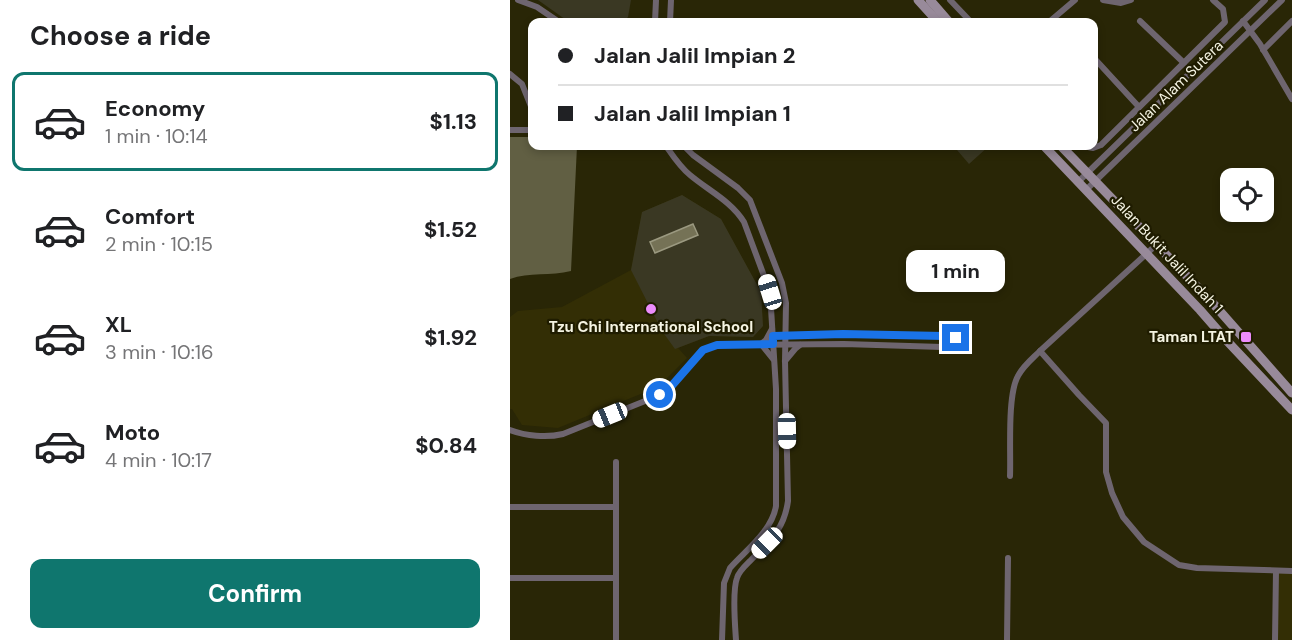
<!DOCTYPE html>
<meta charset="utf-8">
<style>
body{margin:0;font-family:"DM Sans",sans-serif;background:#f6f6f6;color:#202124;height:100vh;display:flex;flex-direction:column;font-size:22px;white-space:nowrap}
*{box-sizing:border-box;margin:0}
p{font-size:20px;color:#757577}
.icon{flex:none;width:33px;height:33px;fill:none;stroke:currentColor;stroke-width:2;stroke-linecap:round;stroke-linejoin:round}
.map{position:relative;flex:1;overflow:hidden}
.details{display:flex;flex-direction:column;background:#fff;width:510px}
.details>*{flex:none}
.hud{position:absolute;left:18px;top:18px;width:570px;height:132px;border-radius:12px;box-shadow:0 3px 9px #0003;display:grid;align-content:center;height:132px;padding:0 30px;background:#fff}
.tools{position:absolute;left:710px;top:168px;display:grid;gap:12px}
.tools a{display:grid;place-items:center;width:54px;height:54px;border-radius:12px;background:#fff;box-shadow:0 3px 9px #0003;font-size:30px}
.end{position:absolute;width:27px;height:27px;margin:-14px;border:8px solid #1a73e8;background:#fff;box-shadow:0 0 0 3px #fff}
.from{border-radius:50%}
.bubble{position:absolute;height:42px;border-radius:12px;background:#fff;box-shadow:0 3px 9px #0003;font-size:20px;font-weight:700;line-height:42px;text-align:center}
.car{position:absolute;width:18px;height:36px;margin:-18px -9px;border-radius:8px;box-shadow:0 0 4px 2px #0007;background:linear-gradient(#fff 24%,#345 0 40%,#fff 0 76%,#345 0 86%,#fff 0)}
.hud b{display:flex;align-items:center;gap:21px;height:57px;font-size:22px}
.hud b+b{border-top:2px solid #e0e0e0}
.hud i{width:15px;height:15px;background:#202124}
ul{padding:0;list-style:none}
li{display:flex;align-items:center;gap:18px;height:99px;margin:0 12px 9px;padding:0 18px;border:3px solid transparent;border-radius:12px}
li div{flex:1}
li b{display:block;font-size:22px}
li em{font-style:normal;font-weight:700}
li.active{border-color:#0f766e}
li>.icon{width:54px;height:54px;stroke-width:1.5}
h2{padding:0 30px;font-size:27px;line-height:72px}
.cta{display:flex;gap:12px;margin-top:auto;padding:12px 30px}
.cta a{flex:1;height:69px;border-radius:12px;background:#0f766e;color:#fff;font-size:24px;font-weight:700;line-height:69px;text-align:center}
main{display:flex;flex:1;min-height:0}
.map>svg:first-child{display:block}
</style>
<main>
<section class="details">
<h2>Choose a ride</h2>
<ul>
<li class="active"><svg class="icon" aria-label="car" viewBox="0 0 24 24"><path d="M5 17H2v-5l4-1 3-4h7l3 4 3 1v5h-3M9 17h6M6 11h13"/><circle cx="7" cy="17" r="2"/><circle cx="17" cy="17" r="2"/></svg><div><b>Economy</b><p>1 min · 10:14</p></div><em>$1.13</em></li>
<li><svg class="icon" aria-label="car" viewBox="0 0 24 24"><path d="M5 17H2v-5l4-1 3-4h7l3 4 3 1v5h-3M9 17h6M6 11h13"/><circle cx="7" cy="17" r="2"/><circle cx="17" cy="17" r="2"/></svg><div><b>Comfort</b><p>2 min · 10:15</p></div><em>$1.52</em></li>
<li><svg class="icon" aria-label="car" viewBox="0 0 24 24"><path d="M5 17H2v-5l4-1 3-4h7l3 4 3 1v5h-3M9 17h6M6 11h13"/><circle cx="7" cy="17" r="2"/><circle cx="17" cy="17" r="2"/></svg><div><b>XL</b><p>3 min · 10:16</p></div><em>$1.92</em></li>
<li><svg class="icon" aria-label="car" viewBox="0 0 24 24"><path d="M5 17H2v-5l4-1 3-4h7l3 4 3 1v5h-3M9 17h6M6 11h13"/><circle cx="7" cy="17" r="2"/><circle cx="17" cy="17" r="2"/></svg><div><b>Moto</b><p>4 min · 10:17</p></div><em>$0.84</em></li>
</ul>
<div class="cta"><a>Confirm</a></div>
</section>
<div class="map">
<svg width="782" height="640" viewBox="0 0 782 640">
<rect width="100%" height="100%" fill="#292606"/>
<g fill="#332e05">
<path d="M172 195 211 219 251 292 253 326 243 337 199 336 168 348 177 358 150 385 145 388 48 428 12 425 2 409H0V317L8 311 52 307 121 270 132 212Z"/>
<path d="M769 573H782V640H767Z"/>
</g>
<g fill="#3a3823">
<path d="M28 0H121L118 17 113 22H59Z"/>
<path d="M453 146H479L459 164 447 150Z"/>
<path d="M172 195 211 219 251 292 253 326 243 337 199 336 165 349 152 331 121 270 132 212Z"/>
</g>
<path fill="#615f43" d="M0 137H22V146H67L61 271C41 276 19 272 0 279Z"/>
<path fill="#757256" stroke="#9b9980" stroke-width="1.5" d="M183 224 188 235 145 253 140 242Z"/>
<g fill="none" stroke-linecap="round" stroke-linejoin="round">
<g stroke="#6e656f" stroke-width="6">
<path d="M8 0 27 7 49 22"/>
<path d="M440 0 461 22"/>
<path d="M593 0 611 3 621 0"/>
<path d="M630 21 674 63"/>
<path d="M733 21 750 44 782 99"/>
<path d="M145 22 146 0"/>
<path d="M160 22 161 0"/>
<path d="M539 22 565 0"/>
<path d="M753 50 782 21"/>
<path d="M584 58 629 107"/>
<path d="M0 74 12 84 22 109"/>
<path d="M0 130H22"/>
<path d="M156 146C163 156 170 167 180 175 199 191 221 201 234 222L260 292 266 389V506C262 531 236 550 220 568L214 583 212 640"/>
<path d="M174 146 183 155 228 188 240 200 272 283 276 303 275 361 278 501C274 530 260 540 241 560 236 565 229 571 227 578 222 591 225 625 226 640"/>
<path d="M573 146 583 148 591 145 715 22 713 9 703 0"/>
<path d="M568 182 755 0"/>
<path d="M576 190 772 0"/>
<path d="M262 329 256 340 251 344 263 359"/>
<path d="M263 336 333 334 434 336 446 338"/>
<path d="M530 351 569 395 596 423V472L602 493 613 517 634 542 669 565 687 568 782 571"/>
<path d="M275 361 285 349 290 345"/>
<path d="M0 430C16 436 36 438 53 434L150 395 158 390 193 350 207 345 334 344 432 347 446 344"/>
<path d="M500 476C501 452 497 395 508 376 513 366 522 359 530 351L646 245"/>
<path d="M0 507H106"/>
<path d="M0 578H106"/>
<path d="M106 640V462"/>
<path d="M497 640 498 558"/>
<path d="M765 640 766 571"/>
</g>
<g stroke="#988a9a" stroke-width="9">
<path d="M408 0 428 22"/>
<path d="M420 0 439 22"/>
<path d="M534 146 690 310 718 342 782 410"/>
<path d="M551 146 700 300 782 393"/>
</g>
</g>
<g fill="none" stroke-linecap="round" stroke-linejoin="round">
<path stroke="#1a73e8" stroke-width="8" d="M150 395 158 390 193 350 207 345 263 344V336L333 334 434 336 446 338"/>
</g>
<g fill="#ec8cfb" stroke="#1f1c00" stroke-width="2">
<circle cx="141" cy="309" r="6"/>
<rect x="730" y="331" width="12" height="12" rx="3"/>
</g>
<g text-anchor="middle" stroke-width="4.5" stroke-linejoin="round" paint-order="stroke">
<g font-size="15" fill="#f5f4e2" stroke="#1f1c00">
<text transform="translate(666 86) rotate(-44)" y="5">Jalan Alam Sutera</text>
<text transform="translate(657 254) rotate(47)" y="5">Jalan Bukit Jalil Indah 1</text>
</g>
<g font-size="15" font-weight="bold" fill="#f5f4e2" stroke="#1f1c00">
<text x="141" y="332">Tzu Chi International School</text>
<text x="724" y="342" text-anchor="end">Taman LTAT</text>
</g>
</g>
</svg>
<div class="tools">
<a><svg class="icon" aria-label="locate" viewBox="0 0 24 24"><circle cx="12" cy="12" r="6"/><path d="M12 2v4M12 18v4M2 12h4M18 12h4"/></svg></a>
</div>
<i class="end from" style="left:150px;top:395px"></i>
<i class="end" style="left:446px;top:338px"></i>
<div class="bubble" style="left:396px;top:250px;width:99px">1 min</div>
<i class="car" style="left:260px;top:292px;rotate:343deg"></i>
<i class="car" style="left:100px;top:415px;rotate:248deg"></i>
<i class="car" style="left:277px;top:431px;rotate:179deg"></i>
<i class="car" style="left:257px;top:543px;rotate:225deg"></i>
<div class="hud">
<b><i class="from"></i>Jalan Jalil Impian 2</b>
<b><i></i>Jalan Jalil Impian 1</b>
</div>
</div>
</main>
